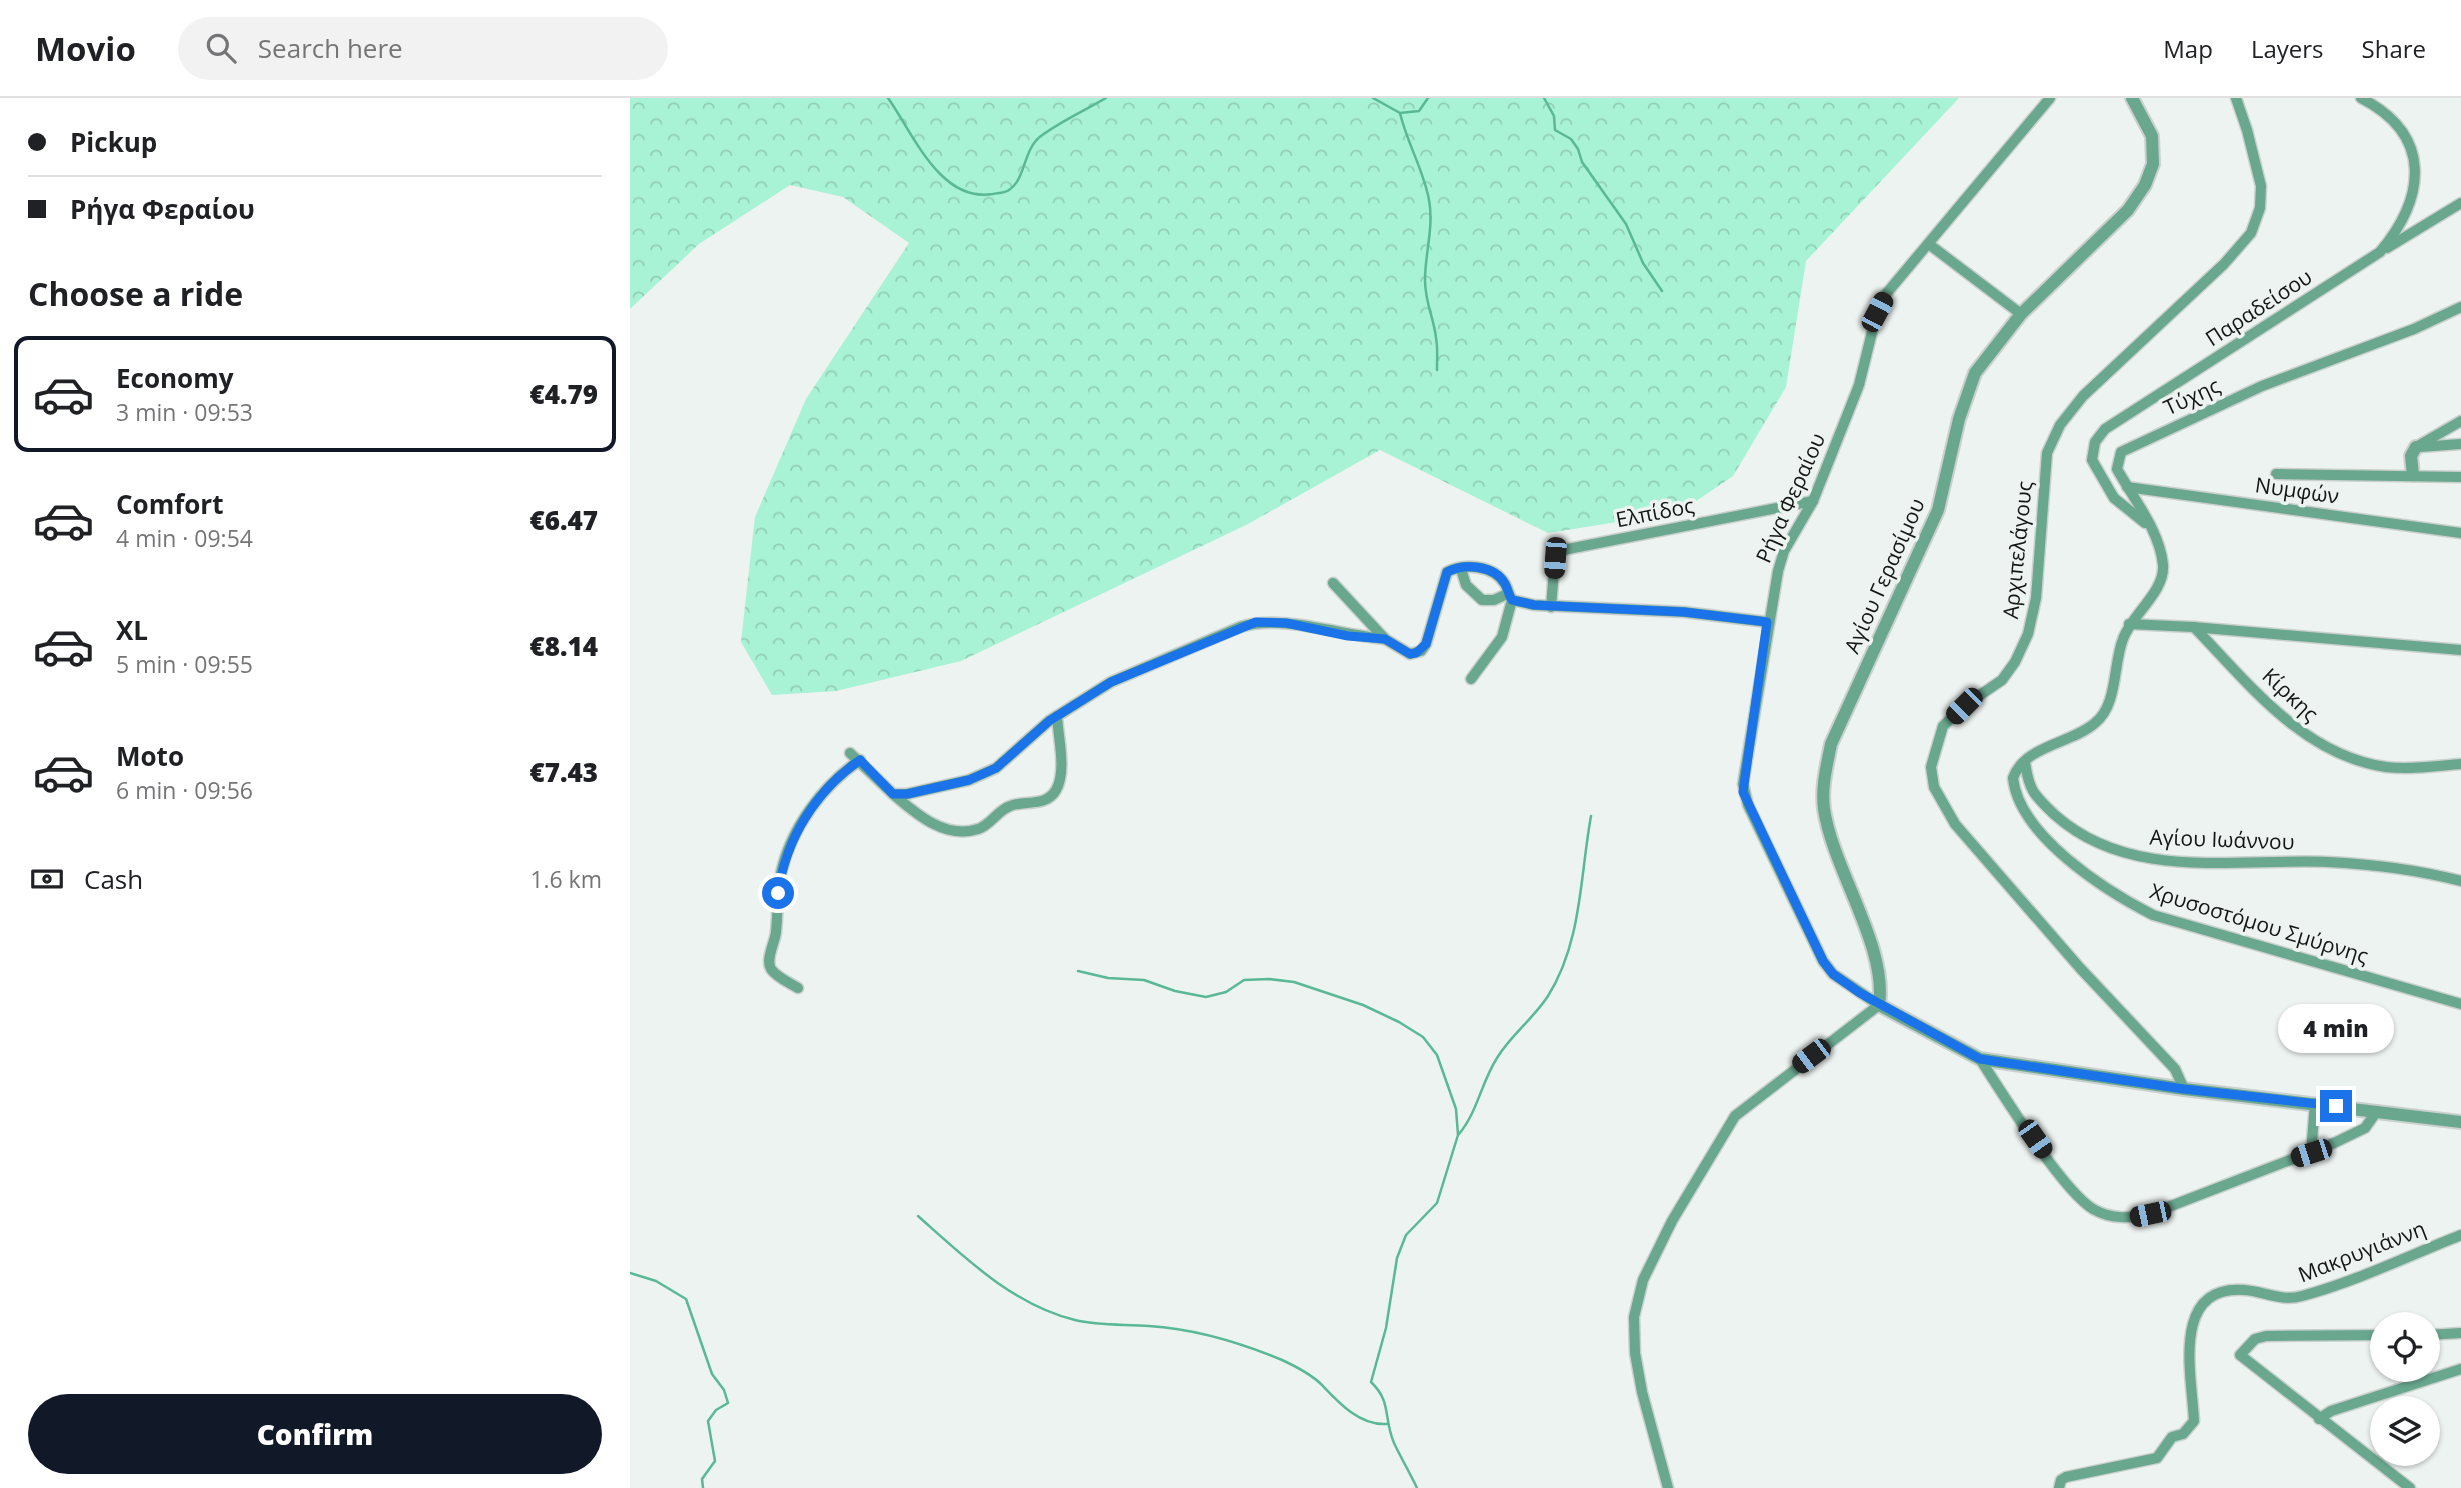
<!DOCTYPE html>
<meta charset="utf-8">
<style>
body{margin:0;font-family:"Open Sans",sans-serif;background:#f2f2f2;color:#202124;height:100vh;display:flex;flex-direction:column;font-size:26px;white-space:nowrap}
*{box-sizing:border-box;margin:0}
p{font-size:23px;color:#757577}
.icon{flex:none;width:38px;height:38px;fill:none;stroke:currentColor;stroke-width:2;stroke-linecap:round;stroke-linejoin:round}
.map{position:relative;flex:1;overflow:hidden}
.drawer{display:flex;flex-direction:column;background:#fff;width:630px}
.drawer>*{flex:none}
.guide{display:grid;align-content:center;height:154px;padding:0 28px;background:#fff}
.controls{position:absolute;left:1740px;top:1214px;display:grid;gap:14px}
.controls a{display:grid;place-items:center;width:70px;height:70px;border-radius:50%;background:#fff;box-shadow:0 2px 5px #0004;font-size:35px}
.end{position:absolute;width:32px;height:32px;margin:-16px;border:9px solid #1a73e8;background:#fff;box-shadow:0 0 0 4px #fff}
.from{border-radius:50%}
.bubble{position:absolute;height:49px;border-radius:24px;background:#fff;box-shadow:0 2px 5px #0004;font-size:23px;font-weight:800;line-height:49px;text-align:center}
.car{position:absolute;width:21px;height:42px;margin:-21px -10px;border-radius:9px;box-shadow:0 0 5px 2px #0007;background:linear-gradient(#222 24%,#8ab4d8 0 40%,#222 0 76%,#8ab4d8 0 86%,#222 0)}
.guide b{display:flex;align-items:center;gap:24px;height:66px;font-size:26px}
.guide b+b{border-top:2px solid #e0e0e0}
.guide i{width:18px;height:18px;background:#202124}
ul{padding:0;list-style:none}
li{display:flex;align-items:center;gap:21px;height:116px;margin:0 14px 10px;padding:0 14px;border:4px solid transparent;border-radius:14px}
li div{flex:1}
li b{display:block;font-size:26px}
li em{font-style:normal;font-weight:800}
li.current{border-color:#111827}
li>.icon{width:63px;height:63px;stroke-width:1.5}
h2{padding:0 28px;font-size:32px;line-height:84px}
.pay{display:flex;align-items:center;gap:18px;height:77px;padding:0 28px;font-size:26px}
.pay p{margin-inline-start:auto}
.cta{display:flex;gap:14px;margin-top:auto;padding:14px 28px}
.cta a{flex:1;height:80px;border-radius:42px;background:#111827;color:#fff;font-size:28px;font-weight:800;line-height:80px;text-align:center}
header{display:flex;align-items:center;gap:42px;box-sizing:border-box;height:98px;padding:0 35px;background:#fff;border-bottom:2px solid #e0e0e0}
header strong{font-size:33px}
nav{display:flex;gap:38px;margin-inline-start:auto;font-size:24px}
.search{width:490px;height:63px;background:#f2f2f2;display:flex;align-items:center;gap:18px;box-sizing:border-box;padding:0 24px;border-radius:38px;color:#757577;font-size:26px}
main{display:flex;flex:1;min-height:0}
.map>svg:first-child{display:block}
</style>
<header>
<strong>Movio</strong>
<div class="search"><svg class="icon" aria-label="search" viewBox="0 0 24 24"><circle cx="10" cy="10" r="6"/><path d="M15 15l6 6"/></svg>Search here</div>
<nav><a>Map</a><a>Layers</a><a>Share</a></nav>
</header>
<main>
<section class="drawer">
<div class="guide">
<b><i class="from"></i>Pickup</b>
<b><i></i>Ρήγα Φεραίου</b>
</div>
<h2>Choose a ride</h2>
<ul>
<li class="current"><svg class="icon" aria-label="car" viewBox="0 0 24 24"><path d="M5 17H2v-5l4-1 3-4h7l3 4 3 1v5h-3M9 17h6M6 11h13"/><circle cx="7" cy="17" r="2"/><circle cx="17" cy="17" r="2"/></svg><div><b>Economy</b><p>3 min · 09:53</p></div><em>€4.79</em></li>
<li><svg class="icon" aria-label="car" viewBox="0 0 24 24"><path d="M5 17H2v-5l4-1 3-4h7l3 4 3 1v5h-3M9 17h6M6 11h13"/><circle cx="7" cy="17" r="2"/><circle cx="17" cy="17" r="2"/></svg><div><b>Comfort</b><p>4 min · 09:54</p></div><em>€6.47</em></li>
<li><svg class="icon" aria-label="car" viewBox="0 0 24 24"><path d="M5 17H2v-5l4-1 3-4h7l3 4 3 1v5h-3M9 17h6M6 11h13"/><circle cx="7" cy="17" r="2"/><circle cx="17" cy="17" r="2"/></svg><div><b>XL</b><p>5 min · 09:55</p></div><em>€8.14</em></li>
<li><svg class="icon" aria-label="car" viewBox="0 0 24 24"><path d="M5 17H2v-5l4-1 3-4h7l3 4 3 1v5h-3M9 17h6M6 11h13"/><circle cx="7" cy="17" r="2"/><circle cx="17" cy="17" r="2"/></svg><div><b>Moto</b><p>6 min · 09:56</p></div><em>€7.43</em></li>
</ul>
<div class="pay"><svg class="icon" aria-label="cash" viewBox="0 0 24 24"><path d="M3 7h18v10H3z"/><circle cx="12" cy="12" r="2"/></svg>Cash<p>1.6 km</p></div>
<div class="cta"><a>Confirm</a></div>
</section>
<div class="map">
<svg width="1831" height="1390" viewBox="0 0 1831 1390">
<defs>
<pattern id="forest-crowns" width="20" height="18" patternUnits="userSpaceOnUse" patternTransform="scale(1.75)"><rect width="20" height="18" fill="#a8f2d5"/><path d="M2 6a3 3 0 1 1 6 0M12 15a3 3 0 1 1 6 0" fill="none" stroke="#90cfb6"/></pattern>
</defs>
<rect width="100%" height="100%" fill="#edf3f0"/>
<path fill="url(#forest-crowns)" d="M0 0H1329L1176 163 1156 289 1103 378 1050 414 918 435 750 352 618 426 331 563 206 593 142 597 111 544 125 419 176 301 279 145 213 99 160 87 69 146 0 211Z"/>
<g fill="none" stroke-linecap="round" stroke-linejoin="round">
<g stroke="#59b896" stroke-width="2.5">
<path d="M258 0C283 35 310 105 363 96 368 95 375 95 379 92 396 81 393 51 411 38 431 23 454 13 476 0"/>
<path d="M743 0 770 15 789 13 798 0"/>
<path d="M914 0 924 18 925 32 941 41 948 51 952 64 996 126 1013 165 1032 193"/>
<path d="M770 15C777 45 794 73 799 102 804 129 795 155 795 182 795 205 804 220 806 240 808 250 807 262 807 272"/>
<path d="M448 873 478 880 514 882 545 893 576 899 596 894 614 882 639 881 664 884 733 907 769 924 793 939 807 957 826 1011 828 1037 807 1105 776 1137 767 1160 756 1230 741 1284C762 1304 753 1319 764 1345 771 1360 780 1375 787 1390"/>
<path d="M829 1036C848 1013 851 985 867 960 881 937 903 921 918 898 952 844 950 778 961 718"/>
<path d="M288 1118C334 1159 383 1207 445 1222 469 1228 495 1226 519 1228 566 1231 609 1244 652 1262 665 1268 682 1277 692 1287 709 1305 730 1328 757 1326"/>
<path d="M0 1175 26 1183 56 1201 82 1276 94 1292 98 1305 86 1312 78 1323 85 1363 72 1381 73 1390"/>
</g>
<defs>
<g id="minor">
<path d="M1300 147 1391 216"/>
<path d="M1757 150 1831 105"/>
<path d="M1831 209 1784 231 1632 288 1491 354 1487 371C1503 400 1530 433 1533 467 1535 494 1502 516 1493 541 1483 566 1488 607 1465 625 1441 646 1395 647 1383 680 1389 738 1476 793 1523 817L1831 906"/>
<path d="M1786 349 1831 323"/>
<path d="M1790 349 1831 346"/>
<path d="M1646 376 1831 379"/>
<path d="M1497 389 1831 435"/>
<path d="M1515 425 1484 400 1462 362 1465 344 1475 331 1750 154C1796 99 1803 37 1731 0"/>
<path d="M831 471 836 487 852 502H864L877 496"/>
<path d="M703 485 755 541 780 556 791 553 796 546 817 474C834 465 864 467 875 486 878 491 878 496 882 502L904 507 1054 514 1137 524"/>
<path d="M921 509 925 460 933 452 1183 403"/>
<path d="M1499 526 1563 529 1831 552"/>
<path d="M1564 529C1619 586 1673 657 1756 669 1781 672 1806 668 1831 666"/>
<path d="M841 581 872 539 882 502"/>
<path d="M220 655 263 696H277L339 682 366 670 419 623 481 584 610 529C652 516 710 537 755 541"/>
<path d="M1395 664C1399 693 1404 697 1425 717 1500 784 1607 760 1698 764 1742 766 1788 772 1831 783"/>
<path d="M263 696C285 715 315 742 348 731 361 727 368 711 383 707 398 703 417 708 426 692 437 673 428 639 427 618"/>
<path d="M168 890C160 885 146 879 141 871 135 862 145 844 146 834 148 814 147 795 151 775 161 730 193 687 230 662"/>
<path d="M1350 961C1372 995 1432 1092 1463 1111 1482 1122 1500 1120 1520 1116L1704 1045 1735 1030 1747 1013"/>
<path d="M1554 991 1545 971 1450 870 1325 726 1304 689 1301 669 1313 628 1334 608 1372 582 1385 564 1398 536 1406 500 1417 355 1430 327 1453 298 1594 166 1621 135 1630 110 1631 88 1617 32 1606 0"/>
<path d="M1681 1055 1685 1005"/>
<path d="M1752 1237 1636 1238 1625 1241 1610 1257 1780 1390"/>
<path d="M1797 1237 1831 1235"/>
<path d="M1689 1321 1701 1313 1831 1271"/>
<path d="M1038 1390 1012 1294 1005 1255 1004 1219 1013 1182 1042 1123 1105 1018 1249 907 1203 876 1193 863 1118 707 1113 686 1148 473 1154 453 1183 403 1218 315 1229 287 1247 214 1256 196 1420 0"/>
<path d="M1429 1390 1431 1382 1436 1379 1527 1360 1542 1339 1553 1336 1564 1323C1562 1278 1540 1187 1614 1192 1633 1193 1652 1204 1672 1198 1727 1183 1778 1158 1831 1137"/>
</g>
<g id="tertiary">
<path d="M1502 0 1522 38 1523 66 1515 87 1498 112 1391 216 1345 275 1329 321 1308 412 1201 646C1197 667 1191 689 1194 711 1203 772 1258 849 1249 907L1350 961 1554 991 1831 1024"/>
<path d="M1783 377 1781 358 1786 349"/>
</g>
</defs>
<use href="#minor" stroke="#cad0cd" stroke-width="13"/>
<use href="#tertiary" stroke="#cad0cd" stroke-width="16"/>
<use href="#minor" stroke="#69a78f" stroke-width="10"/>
<use href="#tertiary" stroke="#69a78f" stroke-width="12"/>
</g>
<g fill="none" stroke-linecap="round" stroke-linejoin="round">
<path stroke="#1a73e8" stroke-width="9" d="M148 795C156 741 185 693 230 662L263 696H277L339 682 366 670 419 623 481 584 626 524 656 525 718 538 755 541 780 556 786 555 796 546 817 474C834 465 865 467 875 486 878 491 878 496 882 502L904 507 1054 514 1137 524 1113 694 1193 863 1203 876 1230 895 1350 961 1554 991 1706 1008"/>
</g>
<g text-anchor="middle" stroke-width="7" stroke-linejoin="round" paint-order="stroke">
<g font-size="21" fill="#141615" stroke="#edf3f0">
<text transform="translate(1629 210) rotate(-33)" y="7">Παραδείσου</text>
<text transform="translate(1562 299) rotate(-25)" y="7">Τύχης</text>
<text transform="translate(1667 393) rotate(8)" y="7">Νυμφών</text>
<text transform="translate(1161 400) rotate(-66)" y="7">Ρήγα Φεραίου</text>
<text transform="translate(1025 415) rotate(-11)" y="7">Ελπίδος</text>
<text transform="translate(1388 452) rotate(-84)" y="7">Αρχιπελάγους</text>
<text transform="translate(1255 478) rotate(-66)" y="7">Αγίου Γερασίμου</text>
<text transform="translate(1660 597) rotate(43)" y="7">Κίρκης</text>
<text transform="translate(1592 742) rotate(2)" y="7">Αγίου Ιωάννου</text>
<text transform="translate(1629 826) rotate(17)" y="7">Χρυσοστόμου Σμύρνης</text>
<text transform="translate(1732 1154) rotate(-21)" y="7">Μακρυγιάννη</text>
</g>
</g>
</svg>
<div class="controls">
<a><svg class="icon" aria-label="locate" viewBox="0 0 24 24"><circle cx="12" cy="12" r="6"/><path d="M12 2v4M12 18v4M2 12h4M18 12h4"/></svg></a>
<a><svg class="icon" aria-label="layers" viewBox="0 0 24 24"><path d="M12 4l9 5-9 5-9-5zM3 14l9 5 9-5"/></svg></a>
</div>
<i class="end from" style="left:148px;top:795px"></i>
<i class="end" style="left:1706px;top:1008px"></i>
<div class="bubble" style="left:1648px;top:906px;width:116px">4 min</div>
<i class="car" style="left:1247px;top:214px;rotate:28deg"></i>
<i class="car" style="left:925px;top:460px;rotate:184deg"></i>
<i class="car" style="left:1334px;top:608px;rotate:225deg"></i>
<i class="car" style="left:1181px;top:958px;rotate:233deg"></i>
<i class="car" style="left:1405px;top:1041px;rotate:145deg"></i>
<i class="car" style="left:1681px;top:1055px;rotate:252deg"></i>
<i class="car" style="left:1520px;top:1116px;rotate:258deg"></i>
</div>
</main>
